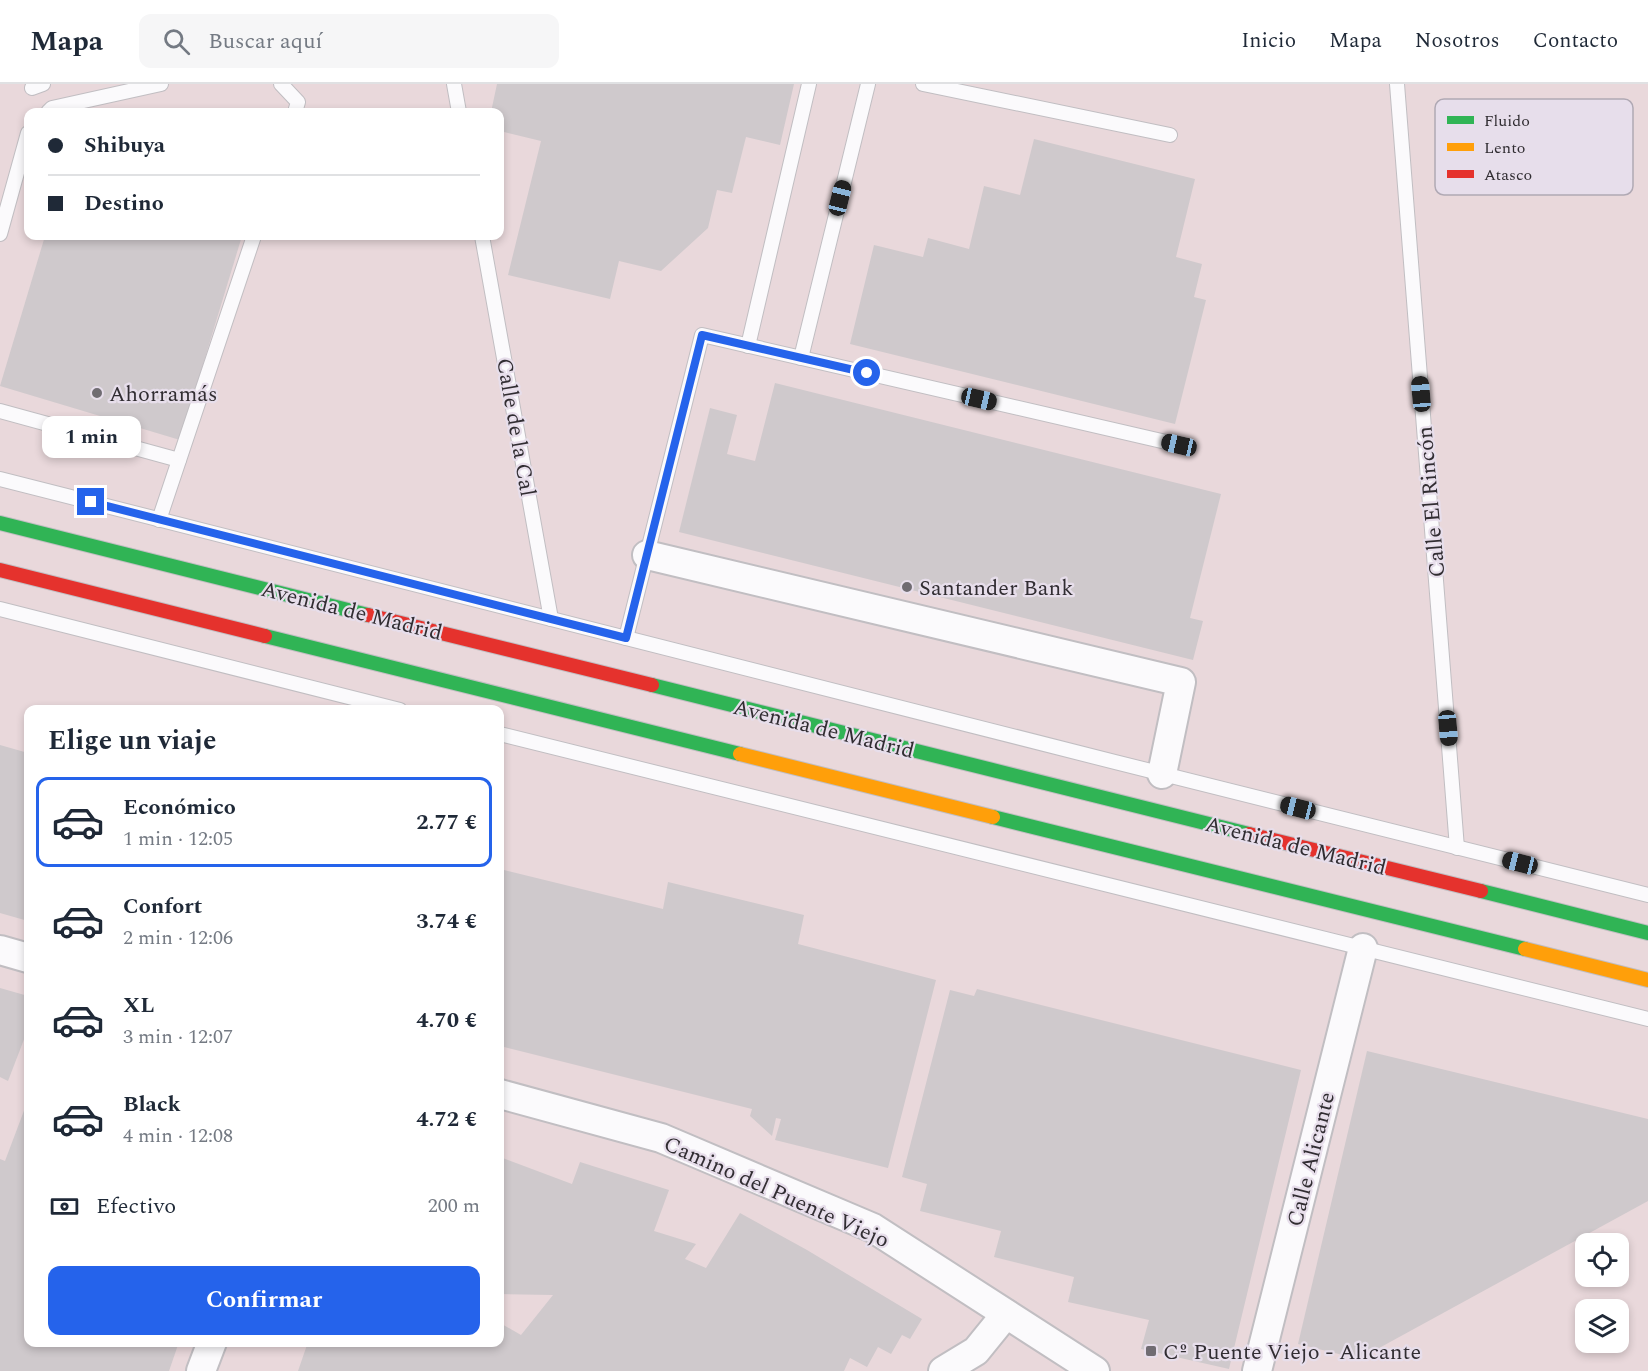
<!DOCTYPE html>
<html lang="es">
<meta charset="utf-8">
<style>
body{margin:0;font-family:Spectral,serif;background:#f6f6f7;color:#1f2937;height:100vh;display:flex;flex-direction:column;font-size:22px;white-space:nowrap}
*{box-sizing:border-box;margin:0}
p{font-size:20px;color:#747a83}
.icon{flex:none;width:33px;height:33px;fill:none;stroke:currentColor;stroke-width:2;stroke-linecap:round;stroke-linejoin:round}
.map{position:relative;flex:1;overflow:hidden}
.details{position:absolute;left:24px;top:621px;width:480px;height:642px;display:flex;flex-direction:column;background:#fff;border-radius:12px;box-shadow:0 3px 9px #0003}
.details>*{flex:none}
.hud{position:absolute;left:24px;top:24px;width:480px;height:132px;border-radius:12px;box-shadow:0 3px 9px #0003;display:grid;align-content:center;height:132px;padding:0 24px;background:#fff}
.buttons{position:absolute;left:1575px;top:1149px;display:grid;gap:12px}
.buttons a{display:grid;place-items:center;width:54px;height:54px;border-radius:12px;background:#fff;box-shadow:0 3px 9px #0003;font-size:30px}
.end{position:absolute;width:27px;height:27px;margin:-14px;border:8px solid #2563eb;background:#fff;box-shadow:0 0 0 3px #fff}
.from{border-radius:50%}
.bubble{position:absolute;height:42px;border-radius:12px;background:#fff;box-shadow:0 3px 9px #0003;font-size:20px;font-weight:700;line-height:42px;text-align:center}
.car{position:absolute;width:18px;height:36px;margin:-18px -9px;border-radius:8px;box-shadow:0 0 4px 2px #0007;background:linear-gradient(#222 24%,#8ab4d8 0 40%,#222 0 76%,#8ab4d8 0 86%,#222 0)}
.hud b{display:flex;align-items:center;gap:21px;height:57px;font-size:22px}
.hud b+b{border-top:2px solid #e0e1e3}
.hud i{width:15px;height:15px;background:#1f2937}
ul{padding:0;list-style:none}
li{display:flex;align-items:center;gap:18px;height:90px;margin:0 12px 9px;padding:0 12px;border:3px solid transparent;border-radius:12px}
li div{flex:1}
li b{display:block;font-size:22px}
li em{font-style:normal;font-weight:700}
li.active{border-color:#2563eb}
li>.icon{width:54px;height:54px;stroke-width:1.5}
h2{padding:0 24px;font-size:27px;line-height:72px}
.pay{display:flex;align-items:center;gap:15px;height:66px;padding:0 24px;font-size:22px}
.pay p{margin-inline-start:auto}
.cta{display:flex;gap:12px;margin-top:auto;padding:12px 24px}
.cta a{flex:1;height:69px;border-radius:12px;background:#2563eb;color:#fff;font-size:24px;font-weight:700;line-height:69px;text-align:center}
header{display:flex;align-items:center;gap:36px;box-sizing:border-box;height:84px;padding:0 30px;background:#fff;border-bottom:2px solid #e0e1e3}
header strong{font-size:28px}
nav{display:flex;gap:33px;margin-inline-start:auto;font-size:21px}
.search{width:420px;height:54px;background:#f6f6f7;display:flex;align-items:center;gap:15px;box-sizing:border-box;padding:0 21px;border-radius:12px;color:#747a83;font-size:22px}
.map>svg:first-child{display:block}
</style>
<header>
<strong>Mapa</strong>
<div class="search"><svg class="icon" aria-label="search" viewBox="0 0 24 24"><circle cx="10" cy="10" r="6"/><path d="M15 15l6 6"/></svg>Buscar aquí</div>
<nav><a>Inicio</a><a>Mapa</a><a>Nosotros</a><a>Contacto</a></nav>
</header>
<div class="map">
<svg width="1648" height="1287" viewBox="0 0 1648 1287">
<rect width="100%" height="100%" fill="#e6e1e8"/>
<path fill="#e9d8db" fill-rule="evenodd" d="M0 0H1648V1287H0ZM28 28H500V152H28ZM28 626H500V1258H28ZM1586 1160H1618V1192H1586ZM1586 1226H1618V1258H1586Z"/>
<g fill="#cfc9cc">
<path d="M497 0H794L780 61 746 53 732 109 717 106 708 144 661 187 619 177 610 215 508 191 541 57 500 47V28H491Z"/>
<path d="M1034 55 1195 95 1176 173 1202 180 1194 213 1206 216 1175 340 850 260 874 161 923 173 928 154 969 165 984 102 1020 111Z"/>
<path d="M45 152H242L180 356 0 302Z"/>
<path d="M775 299 1221 410 1190 534 1203 537 1193 576 679 448 710 324 737 331 727 370 755 377Z"/>
<path d="M0 661 28 669V837L0 829Z"/>
<path d="M500 785 663 825 668 798 804 831 798 860 936 896 888 1084 775 1056 781 1035 776 1034 772 1052 750 1032 752 1025 500 962Z"/>
<path d="M0 904 28 912V945L8 997 0 993Z"/>
<path d="M977 905 1301 986 1229 1285 1141 1265 1149 1236 1068 1218 1074 1193 994 1173 1001 1147 920 1127 927 1100 902 1093 950 906 974 912Z"/>
<path d="M1367 967 1648 1035V1117L1359 1275 1298 1260Z"/>
<path d="M28 1016V1258H179L169 1287H0V1075L5 1077Z"/>
<path d="M500 1073 572 1100 580 1078 669 1106 654 1147 696 1160 685 1175 706 1184 740 1129 807 1166 922 1235 910 1255 902 1251 891 1270 878 1263 867 1283 850 1274 844 1287H298L308 1258H500V1239L521 1251 553 1211 500 1210Z"/>
</g>
<g fill="none" stroke-linecap="round" stroke-linejoin="round">
<defs>
<g id="lane">
<path d="M281 0 298 18 295 28"/>
<path d="M454 0 459 28"/>
<path d="M923 0 1170 51"/>
<path d="M1397 0 1457 764"/>
<path d="M32 4 43 0"/>
<path d="M48 28 52 24 161 0"/>
<path d="M0 150 28 49"/>
<path d="M482 152 551 535"/>
<path d="M748 262 809 0"/>
<path d="M801 274 868 0"/>
<path d="M0 327 179 376"/>
<path d="M0 395 1115 678 1648 811"/>
<path d="M159 436 254 152"/>
<path d="M0 525 400 626"/>
<path d="M626 554 702 251 1179 361"/>
<path d="M500 650 1648 935"/>
</g>
<g id="street">
<path d="M647 471 1181 598 1162 690"/>
<path d="M0 866 28 874"/>
<path d="M500 1010 661 1054 873 1144 1095 1287"/>
<path d="M201 1287 212 1258"/>
<path d="M943 1287 976 1267 1006 1230"/>
<path d="M1257 1287 1363 864"/>
</g>
<g id="fast">
<path d="M0 439 368 531"/>
<path d="M265 552 740 670"/>
<path d="M652 601 1249 750"/>
<path d="M993 733 1525 865"/>
<path d="M1481 807 1648 849"/>
</g>
<g id="slow">
<path d="M740 670 993 733"/>
<path d="M1525 865 1648 896"/>
</g>
<g id="jam">
<path d="M0 486 265 552"/>
<path d="M368 531 652 601"/>
<path d="M1249 750 1481 807"/>
</g>
</defs>
<use href="#lane" stroke="#c1bec2" stroke-width="16"/>
<use href="#street" stroke="#c1bec2" stroke-width="32"/>
<use href="#fast" stroke="#c1bec2" stroke-width="16"/>
<use href="#slow" stroke="#c1bec2" stroke-width="16"/>
<use href="#jam" stroke="#c1bec2" stroke-width="16"/>
<use href="#lane" stroke="#fbfafc" stroke-width="14"/>
<use href="#street" stroke="#fbfafc" stroke-width="28"/>
<use href="#fast" stroke="#30b455" stroke-width="14"/>
<use href="#slow" stroke="#ff9f0a" stroke-width="14"/>
<use href="#jam" stroke="#e5322d" stroke-width="14"/>
</g>
<g fill="none" stroke-linecap="round" stroke-linejoin="round">
<path stroke="#2563eb" stroke-width="8" d="M91 418 626 554 702 251 867 289"/>
</g>
<g fill="#706c72" stroke="#e7deeb" stroke-width="2">
<circle cx="97" cy="309" r="6"/>
<circle cx="907" cy="503" r="6"/>
<rect x="1145" y="1261" width="12" height="12" rx="3"/>
</g>
<g text-anchor="middle" stroke-width="4.5" stroke-linejoin="round" paint-order="stroke">
<g font-size="22" fill="#312d32" stroke="#e7deeb" text-anchor="start">
<text x="109" y="317">Ahorramás</text>
<text x="919" y="511">Santander Bank</text>
<text x="1163" y="1275">Cº Puente Viejo - Alicante</text>
</g>
<g font-size="22" fill="#312d32" stroke="#e7deeb">
<text transform="translate(517 343) rotate(80)" y="8">Calle de la Cal</text>
<text transform="translate(1430 418) rotate(-95)" y="8">Calle El Rincón</text>
<text transform="translate(352 526) rotate(14)" y="8">Avenida de Madrid</text>
<text transform="translate(824 644) rotate(14)" y="8">Avenida de Madrid</text>
<text transform="translate(1296 761) rotate(14)" y="8">Avenida de Madrid</text>
<text transform="translate(1310 1075) rotate(-76)" y="8">Calle Alicante</text>
<text transform="translate(777 1107) rotate(24)" y="8">Camino del Puente Viejo</text>
</g>
</g>
<rect x="1435" y="15" width="198" height="96" rx="9" fill="#e7deeb" stroke="#b0a9b4" stroke-width="1.5"/>
<rect x="1447" y="32" width="27" height="8" fill="#30b455"/>
<rect x="1447" y="59" width="27" height="8" fill="#ff9f0a"/>
<rect x="1447" y="86" width="27" height="8" fill="#e5322d"/>
<g font-size="16" fill="#312d32">
<text x="1484" y="42">Fluido</text>
<text x="1484" y="69">Lento</text>
<text x="1484" y="96">Atasco</text>
</g>
</svg>
<div class="buttons">
<a><svg class="icon" aria-label="locate" viewBox="0 0 24 24"><circle cx="12" cy="12" r="6"/><path d="M12 2v4M12 18v4M2 12h4M18 12h4"/></svg></a>
<a><svg class="icon" aria-label="layers" viewBox="0 0 24 24"><path d="M12 4l9 5-9 5-9-5zM3 14l9 5 9-5"/></svg></a>
</div>
<i class="end from" style="left:867px;top:289px"></i>
<i class="end" style="left:91px;top:418px"></i>
<div class="bubble" style="left:42px;top:332px;width:99px">1 min</div>
<i class="car" style="left:840px;top:114px;rotate:14deg"></i>
<i class="car" style="left:1421px;top:310px;rotate:355deg"></i>
<i class="car" style="left:979px;top:315px;rotate:103deg"></i>
<i class="car" style="left:1179px;top:361px;rotate:283deg"></i>
<i class="car" style="left:1448px;top:644px;rotate:175deg"></i>
<i class="car" style="left:1298px;top:724px;rotate:284deg"></i>
<i class="car" style="left:1520px;top:779px;rotate:284deg"></i>
<div class="hud">
<b><i class="from"></i>Shibuya</b>
<b><i></i>Destino</b>
</div>
<section class="details">
<h2>Elige un viaje</h2>
<ul>
<li class="active"><svg class="icon" aria-label="car" viewBox="0 0 24 24"><path d="M5 17H2v-5l4-1 3-4h7l3 4 3 1v5h-3M9 17h6M6 11h13"/><circle cx="7" cy="17" r="2"/><circle cx="17" cy="17" r="2"/></svg><div><b>Económico</b><p>1 min · 12:05</p></div><em>2.77 €</em></li>
<li><svg class="icon" aria-label="car" viewBox="0 0 24 24"><path d="M5 17H2v-5l4-1 3-4h7l3 4 3 1v5h-3M9 17h6M6 11h13"/><circle cx="7" cy="17" r="2"/><circle cx="17" cy="17" r="2"/></svg><div><b>Confort</b><p>2 min · 12:06</p></div><em>3.74 €</em></li>
<li><svg class="icon" aria-label="car" viewBox="0 0 24 24"><path d="M5 17H2v-5l4-1 3-4h7l3 4 3 1v5h-3M9 17h6M6 11h13"/><circle cx="7" cy="17" r="2"/><circle cx="17" cy="17" r="2"/></svg><div><b>XL</b><p>3 min · 12:07</p></div><em>4.70 €</em></li>
<li><svg class="icon" aria-label="car" viewBox="0 0 24 24"><path d="M5 17H2v-5l4-1 3-4h7l3 4 3 1v5h-3M9 17h6M6 11h13"/><circle cx="7" cy="17" r="2"/><circle cx="17" cy="17" r="2"/></svg><div><b>Black</b><p>4 min · 12:08</p></div><em>4.72 €</em></li>
</ul>
<div class="pay"><svg class="icon" aria-label="cash" viewBox="0 0 24 24"><path d="M3 7h18v10H3z"/><circle cx="12" cy="12" r="2"/></svg>Efectivo<p>200 m</p></div>
<div class="cta"><a>Confirmar</a></div>
</section>
</div>
